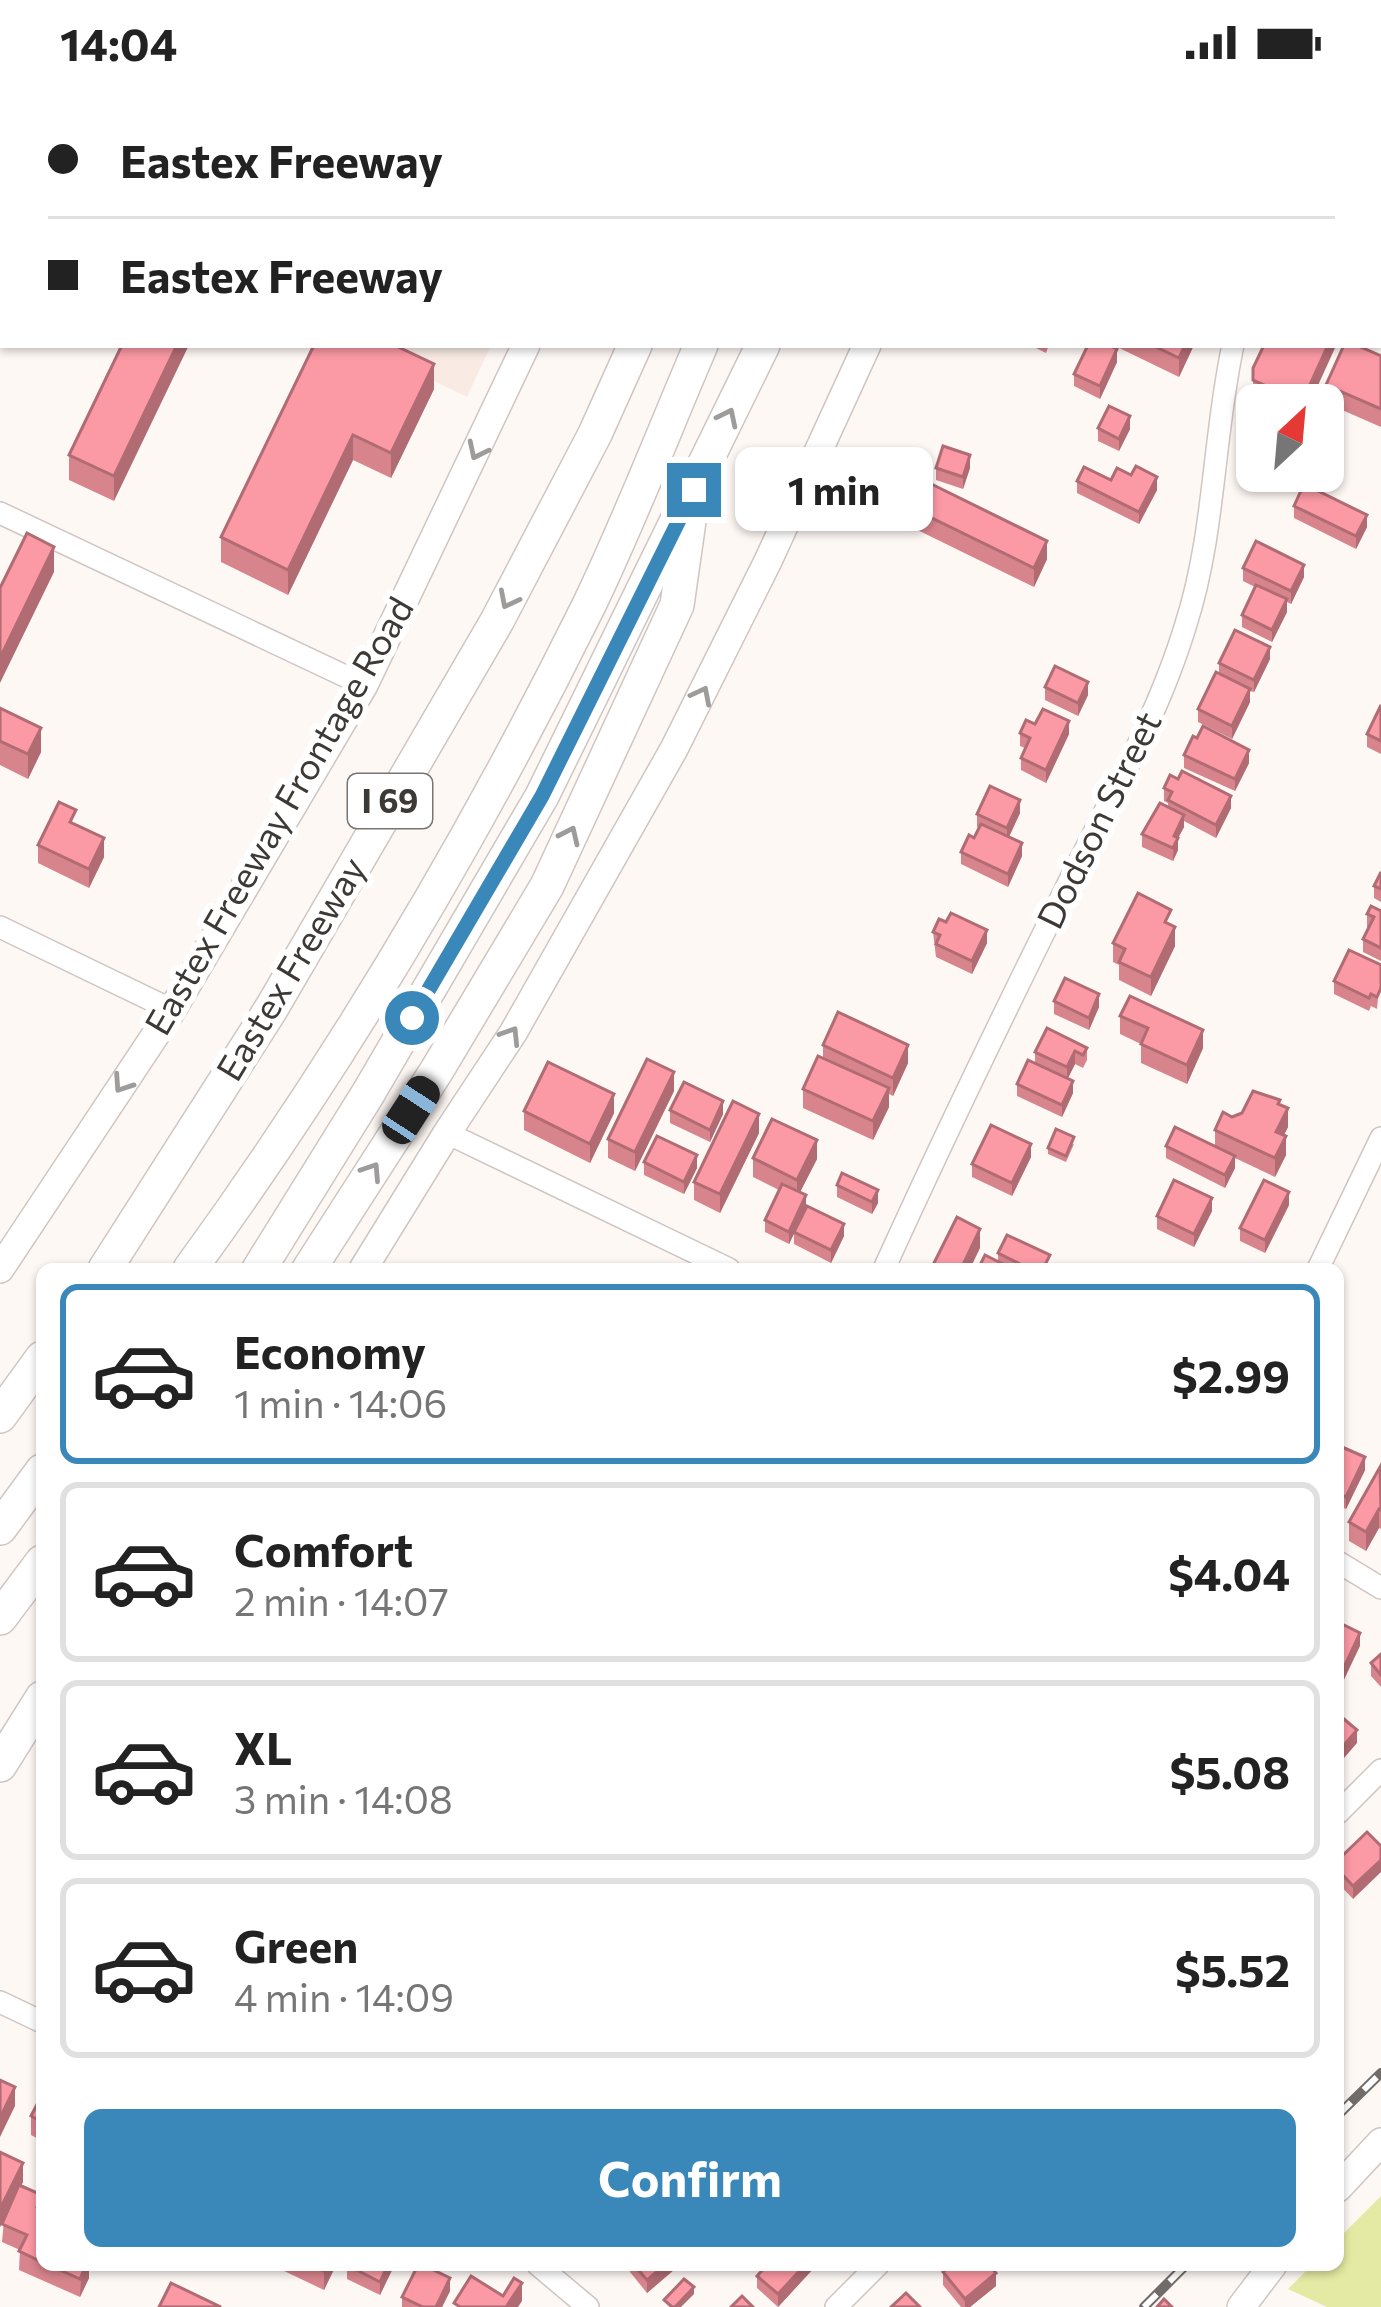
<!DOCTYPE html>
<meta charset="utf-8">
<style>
body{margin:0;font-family:Commissioner,sans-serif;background:#f2f2f2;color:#222;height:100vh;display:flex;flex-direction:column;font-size:45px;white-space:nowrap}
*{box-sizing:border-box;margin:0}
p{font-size:39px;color:#767676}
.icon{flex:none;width:66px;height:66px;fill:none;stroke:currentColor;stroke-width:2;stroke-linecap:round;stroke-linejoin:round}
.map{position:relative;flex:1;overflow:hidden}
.drawer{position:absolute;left:36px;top:1179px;width:1308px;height:1008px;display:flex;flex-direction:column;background:#fff;border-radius:18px;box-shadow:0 3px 9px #0004}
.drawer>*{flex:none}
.hud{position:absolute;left:0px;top:0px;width:1383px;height:264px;box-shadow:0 3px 9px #0004;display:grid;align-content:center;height:264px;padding:0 48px;background:#fff}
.needle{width:78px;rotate:26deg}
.controls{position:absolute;left:1236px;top:300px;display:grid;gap:24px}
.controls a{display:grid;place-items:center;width:108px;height:108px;border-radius:18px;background:#fff;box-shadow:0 3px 9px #0004;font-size:60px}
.end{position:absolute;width:54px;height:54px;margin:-27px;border:15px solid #3a87ba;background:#fff;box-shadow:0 0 0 6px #fff}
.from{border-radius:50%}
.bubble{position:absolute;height:84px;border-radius:18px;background:#fff;box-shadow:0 3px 9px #0004;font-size:39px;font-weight:700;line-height:84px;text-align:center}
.car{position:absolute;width:36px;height:72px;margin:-36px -18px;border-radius:15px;box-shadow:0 0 9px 3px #0007;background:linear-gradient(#222 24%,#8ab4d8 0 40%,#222 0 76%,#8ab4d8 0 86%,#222 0)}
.hud b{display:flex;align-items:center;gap:42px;height:114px;font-size:45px}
.hud b+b{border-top:3px solid #e0e0e0}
.hud i{width:30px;height:30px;background:#222}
ul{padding:21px 0 0;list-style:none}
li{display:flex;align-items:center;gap:36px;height:180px;margin:0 24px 18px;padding:0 24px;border:6px solid #e0e0e0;border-radius:18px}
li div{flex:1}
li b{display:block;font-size:45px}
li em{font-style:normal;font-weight:700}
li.selected{border-color:#3a87ba}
li>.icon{width:108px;height:108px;stroke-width:1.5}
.button{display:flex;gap:24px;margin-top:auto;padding:24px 48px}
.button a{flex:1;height:138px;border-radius:18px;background:#3a87ba;color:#fff;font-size:48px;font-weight:700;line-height:138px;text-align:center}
.status{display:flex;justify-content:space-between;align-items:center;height:84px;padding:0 60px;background:#fff;direction:ltr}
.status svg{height:33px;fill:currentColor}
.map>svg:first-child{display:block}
</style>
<div class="status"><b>14:04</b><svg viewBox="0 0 49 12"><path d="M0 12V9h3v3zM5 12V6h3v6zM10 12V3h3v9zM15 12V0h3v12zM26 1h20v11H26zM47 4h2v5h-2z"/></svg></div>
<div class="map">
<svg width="1381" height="2223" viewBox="0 0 1381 2223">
<rect width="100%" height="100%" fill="#fef8f5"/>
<path fill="#f9ebe4" d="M359 261H491L467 313Z"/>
<path fill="#e4eaa3" d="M1381 2112V2223H1327L1288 2205 1312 2181H1338V2155Z"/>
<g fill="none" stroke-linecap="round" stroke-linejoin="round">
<defs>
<g id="minor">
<path d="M849 0 856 3"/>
<path d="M1054 0 1060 3"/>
<path d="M1330 3 1331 0"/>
<path d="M1380 184 1381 185"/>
<path d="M0 429 364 601"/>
<path d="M0 843 172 926"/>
<path d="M447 1049 729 1185"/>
<path d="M884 1185C942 1057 1003 931 1065 806 1108 719 1158 633 1186 540 1215 450 1213 353 1233 261"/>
<path d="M1318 1185 1381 1054"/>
<path d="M1338 1478 1381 1504"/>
<path d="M1338 1729 1381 1686"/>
<path d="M0 1918 42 1938"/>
<path d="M538 2181 588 2223"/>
<path d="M836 2223 878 2181"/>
</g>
<g id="major">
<path d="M635 3V0"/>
<path d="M654 3 663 0"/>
<path d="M985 3 986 0"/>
<path d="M0 1185 172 926 364 601 526 261"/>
<path d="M363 1185 447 1049 513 949 674 665 768 477 867 261"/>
<path d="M1338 2104 1381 2058"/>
<path d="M1241 2223 1273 2181"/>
</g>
<g id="highway">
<path d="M755 3 756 0"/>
<path d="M816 3 817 0"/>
<path d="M885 3 886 0"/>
<path d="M105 1185 271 925 497 537 595 350 635 261"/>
<path d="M190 1185C342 976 475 752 589 521 630 436 664 347 701 261"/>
<path d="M259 1185 369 1008 542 712 763 261"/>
<path d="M309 1185 437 986 547 802 677 521 689 437"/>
<path d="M0 1332 42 1274"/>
<path d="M0 1444 42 1387"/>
<path d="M0 1534 42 1478"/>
<path d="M0 1681 42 1614"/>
</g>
</defs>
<use href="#minor" stroke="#cfc5c1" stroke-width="24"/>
<use href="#major" stroke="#cfc5c1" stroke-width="30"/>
<use href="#highway" stroke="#cfc5c1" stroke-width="36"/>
<use href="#minor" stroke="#fff" stroke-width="21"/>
<use href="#major" stroke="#fff" stroke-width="27"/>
<use href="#highway" stroke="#fff" stroke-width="33"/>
<defs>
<g id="rail">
<path d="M1338 2031 1381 1989"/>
<path d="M1144 2223 1186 2181"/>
</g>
</defs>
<use href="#rail" stroke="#706c69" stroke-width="10"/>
<use href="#rail" stroke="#fff" stroke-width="6" stroke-dasharray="18" stroke-linecap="butt"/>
</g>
<g fill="#d8848d">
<path d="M122 261 114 417 69 396V371Z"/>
<path d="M314 261 434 305 391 394 353 376 288 511 221 478V453Z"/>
<path d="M1030 261H1049L1046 269Z"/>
<path d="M1113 261H1194L1179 293Z"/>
<path d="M1335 261 1309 321H1267L1253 314V296Z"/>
<path d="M1381 272V343L1326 319V301Z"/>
<path d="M1117 278 1100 315 1074 302V290Z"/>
<path d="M1098 344 1130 345 1119 367 1098 357Z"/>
<path d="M936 384H970L963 405 936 396Z"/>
<path d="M1111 396 1157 406 1139 440 1077 409V397Z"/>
<path d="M895 416 1047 475 1034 503 895 435Z"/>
<path d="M1294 422 1367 443 1356 465 1294 434Z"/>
<path d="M1243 484 1304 493 1291 520 1287 518V528L1272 558 1242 543V531L1255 503 1243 497Z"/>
<path d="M1270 575 1254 608 1250 607V618L1232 655 1198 638V625L1219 590V579Z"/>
<path d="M1045 603 1088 611 1078 632 1045 616Z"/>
<path d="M1381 621V670L1367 663V650Z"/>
<path d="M0 624 41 668 28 695 0 681Z"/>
<path d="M1035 640 1069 650 1046 699 1021 686V674L1025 664 1020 662V649Z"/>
<path d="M1184 671 1249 679 1235 707 1184 684Z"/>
<path d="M1164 704 1231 724 1216 754 1184 737V743L1178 754V766L1173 777 1142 763V750L1168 723V719L1164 717Z"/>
<path d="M1020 729 1009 753 1022 772 1008 803 961 780V768L974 754 979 744 977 743V730Z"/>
<path d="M76 741 104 773 89 804 38 779V761Z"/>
<path d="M1381 788V818L1374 814V802Z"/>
<path d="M1381 827V877L1363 868V855L1369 844 1367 843V830Z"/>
<path d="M946 838 987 859 972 890 936 873 933 848Z"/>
<path d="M1171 841 1175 862 1151 912 1119 896V881L1113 878V859Z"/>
<path d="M1381 881 1377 925 1371 922 1369 927 1334 910V897Z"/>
<path d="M1054 917 1099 923 1089 946 1054 930Z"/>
<path d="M1120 932 1203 964 1187 1000 1141 979V960L1120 950Z"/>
<path d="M823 961 908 979 893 1012 889 1010V1023L873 1056 803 1024V1005L823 974Z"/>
<path d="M1087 964V976L1083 984 1075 980 1068 994 1073 1009 1062 1033 1017 1012V1000L1035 979V968Z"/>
<path d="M674 1007 635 1087 608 1074V1055Z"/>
<path d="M1280 1021 1288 1043 1284 1051 1286 1071 1275 1093 1235 1074V1084L1225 1104 1166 1074V1062H1215V1046L1232 1033Z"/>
<path d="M670 1026 723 1030 710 1058 670 1039Z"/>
<path d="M524 1027 614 1029 590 1079 524 1046Z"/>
<path d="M759 1049 720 1129 694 1116V1098Z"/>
<path d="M1074 1060 1066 1078 1048 1070V1064Z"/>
<path d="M1031 1073 1012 1112 972 1093V1080Z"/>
<path d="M753 1074 817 1075 800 1108 806 1122 844 1152 831 1179 794 1160V1150L789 1160 765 1148V1136L779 1106 753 1093Z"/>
<path d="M644 1078 697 1084 684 1110 644 1091Z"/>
<path d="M837 1101 878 1119 872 1130 837 1113Z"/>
<path d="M1289 1121 1265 1169 1240 1157V1144Z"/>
<path d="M1212 1127 1194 1163 1157 1145V1132Z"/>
<path d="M998 1169 1050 1183 1049 1185H978L998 1177Z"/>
<path d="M1338 1372 1365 1386 1346 1425 1338 1421Z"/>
<path d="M1381 1383V1445L1379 1444 1366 1467 1349 1457V1438Z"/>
<path d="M1381 1570V1603L1371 1592V1579Z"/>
<path d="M1367 1748 1353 1815 1338 1799V1776Z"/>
<path d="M42 2011V2057L31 2051V2032Z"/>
<path d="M0 2068 23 2098 21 2102 42 2111V2181H89V2194L80 2213 19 2186 20 2166 2 2158 4 2136 0 2143Z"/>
<path d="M280 2181H336L324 2206 280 2185Z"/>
<path d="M347 2181H393V2184L380 2211 347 2195Z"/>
<path d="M630 2181H675V2185L647 2209 630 2188Z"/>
<path d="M813 2181V2185L778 2223 757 2204V2192Z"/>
<path d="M943 2188 996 2202 970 2223H961L943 2201Z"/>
<path d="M450 2207 442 2223H402V2213Z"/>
</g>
<g fill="#b06b73">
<path d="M177 261H189L114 417V392Z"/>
<path d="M1185 261H1194L1179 293V274Z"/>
<path d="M1328 261H1335V264L1309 321H1302Z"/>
<path d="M1117 265V278L1100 315V302Z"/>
<path d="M434 280V305L391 394V369Z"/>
<path d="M1130 332V345L1119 367V355Z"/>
<path d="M353 351V376L288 511V486Z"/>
<path d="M970 371V384L963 405V393Z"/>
<path d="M1157 393V406L1139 440V428Z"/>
<path d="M1367 431V443L1356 465V452Z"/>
<path d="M1047 457V475L1034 503V484Z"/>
<path d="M54 463V488L0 599V574Z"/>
<path d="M1304 481V493L1291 520V507Z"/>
<path d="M1287 515V528L1272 558V546Z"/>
<path d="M1270 563V575L1254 608V596Z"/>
<path d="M1088 598V611L1078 632V619Z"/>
<path d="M1250 605V618L1232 655V642Z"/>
<path d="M1069 637V650L1046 699V686Z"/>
<path d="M41 644V668L28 695V670Z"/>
<path d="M1249 666V679L1235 707V695Z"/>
<path d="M1231 712V724L1216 754V741Z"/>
<path d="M1020 716V729L1007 757V744Z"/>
<path d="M1184 731V743L1178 754V766L1173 777 1174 752Z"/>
<path d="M104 754V773L89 804V785Z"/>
<path d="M1022 759V772L1008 803V790Z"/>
<path d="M1175 843V862L1151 912V893Z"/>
<path d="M987 846V859L972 890V877Z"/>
<path d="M1099 910V923L1089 946V934Z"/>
<path d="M1203 946V964L1187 1000V981Z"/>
<path d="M908 961V979L893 1012V994Z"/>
<path d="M1075 967V980L1067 996V983Z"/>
<path d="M674 988V1007L635 1087V1068Z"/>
<path d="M1073 997V1009L1062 1033V1021Z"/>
<path d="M889 1004V1023L873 1056V1037Z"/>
<path d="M614 1010V1029L590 1079V1060Z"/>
<path d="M723 1017V1030L710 1058V1046Z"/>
<path d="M1288 1024V1043L1276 1067V1048Z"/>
<path d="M759 1030V1049L720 1129V1110Z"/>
<path d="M1286 1052V1071L1275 1093V1074Z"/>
<path d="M817 1056V1075L797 1114V1096Z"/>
<path d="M1031 1060V1073L1012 1112V1099Z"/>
<path d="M697 1071V1084L684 1110V1098Z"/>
<path d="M1235 1072V1084L1225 1104V1091Z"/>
<path d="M878 1106V1119L872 1130V1118Z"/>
<path d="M1289 1108V1121L1265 1169V1156Z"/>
<path d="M806 1111V1124L789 1160V1148Z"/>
<path d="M1212 1114V1127L1194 1163V1150Z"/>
<path d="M844 1140V1152L831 1179V1166Z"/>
<path d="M980 1145V1164L970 1185H961Z"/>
<path d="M1365 1373V1386L1346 1425V1413Z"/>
<path d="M1379 1425V1444L1366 1467V1448Z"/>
<path d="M1360 1549V1562L1341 1602V1590Z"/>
<path d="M1357 1646V1659L1338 1681V1668Z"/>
<path d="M1381 1776V1788L1353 1815V1802Z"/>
<path d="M1341 1810V1828L1338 1831V1812Z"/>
<path d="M15 2003V2022L0 2053V2034Z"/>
<path d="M23 2079V2098L0 2143V2125Z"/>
<path d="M82 2181H89V2194L80 2213Z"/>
<path d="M327 2181H336L324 2206V2187Z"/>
<path d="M388 2181H393V2184L380 2211V2198Z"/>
<path d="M665 2181H675V2185L647 2209V2196Z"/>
<path d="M805 2181H813V2185L778 2223V2210Z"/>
<path d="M996 2189V2202L970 2223H965V2215Z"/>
<path d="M450 2194V2207L442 2223H436Z"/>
<path d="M522 2199V2217L518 2223H506Z"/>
<path d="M694 2203V2210L681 2223H675Z"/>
</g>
<g fill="#fb99a4" stroke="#b06b73" stroke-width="3">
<path d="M122 261H177L114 392 69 371Z"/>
<path d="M314 261H394L434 280 391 369 353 351 288 486 221 453Z"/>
<path d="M1088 261H1108L1117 265 1100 302 1074 290Z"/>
<path d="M1152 261H1185L1179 274Z"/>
<path d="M1264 261H1328L1302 318 1253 296V284Z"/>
<path d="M1344 261H1356L1381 272V325L1326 301Z"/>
<path d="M1109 322 1130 332 1119 355 1098 344Z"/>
<path d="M943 362 970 371 963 393 936 384Z"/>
<path d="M1136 382 1157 393 1139 428 1077 397 1084 383 1111 396 1117 384 1131 391Z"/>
<path d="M909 389 1047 457 1034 484 895 416Z"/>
<path d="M1304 400 1367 431 1356 452 1294 422Z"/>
<path d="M27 449 54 463 0 574V504Z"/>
<path d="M1256 457 1304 481 1291 507 1243 484Z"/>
<path d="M1256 501 1287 515 1272 546 1242 531Z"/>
<path d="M1235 546 1270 563 1254 596 1219 579Z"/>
<path d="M1055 582 1088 598 1078 619 1045 603Z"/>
<path d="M1216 588 1250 605 1232 642 1198 625Z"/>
<path d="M1381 621V657L1367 650Z"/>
<path d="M0 624 41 644 28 670 0 657Z"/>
<path d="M1043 625 1069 637 1046 686 1021 674 1030 654 1020 649 1026 636 1035 640Z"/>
<path d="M1203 642 1249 666 1235 695 1184 671 1193 652 1197 654Z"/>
<path d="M1182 687 1231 712 1216 741 1168 716 1172 708 1164 704 1170 691 1178 695Z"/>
<path d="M990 702 1020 716 1007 744 977 730Z"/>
<path d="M59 718 76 726 70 738 104 754 89 785 38 761Z"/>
<path d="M1160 719 1184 731 1174 752 1178 754 1173 764 1142 750Z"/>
<path d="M981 740 1022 759 1008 790 961 768 969 751 974 754Z"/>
<path d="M1381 788V805L1374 802Z"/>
<path d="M1138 809 1171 826 1165 838 1175 843 1151 893 1119 878 1125 865 1113 859Z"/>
<path d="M1371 822 1381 827V864L1363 855 1374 833 1367 830Z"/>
<path d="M951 829 987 846 972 877 936 860 940 851 933 848 939 835 946 838Z"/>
<path d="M1349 866 1381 881V904L1377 913 1371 910 1369 914 1334 897Z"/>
<path d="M1065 894 1099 910 1089 934 1054 917Z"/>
<path d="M1130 912 1203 946 1187 981 1141 960 1148 944 1120 932Z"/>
<path d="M838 928 908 961 893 994 823 961Z"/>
<path d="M1047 944 1087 964 1083 971 1075 967 1067 983 1035 968Z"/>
<path d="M818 972 889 1004 873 1037 803 1005Z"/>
<path d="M647 975 674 988 635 1068 608 1055Z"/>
<path d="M1028 976 1073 997 1062 1021 1017 1000Z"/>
<path d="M548 978 614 1010 590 1060 524 1027Z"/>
<path d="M684 998 723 1017 710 1046 670 1026Z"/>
<path d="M1253 1007 1280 1016 1278 1020 1288 1024 1276 1048 1286 1052 1275 1074 1215 1046 1223 1028 1232 1033 1242 1029Z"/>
<path d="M733 1017 759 1030 720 1110 694 1098Z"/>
<path d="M772 1035 817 1056 797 1096 753 1074Z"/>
<path d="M991 1041 1031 1060 1012 1099 972 1080Z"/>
<path d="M1175 1043 1235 1072 1225 1091 1166 1062Z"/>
<path d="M1056 1045 1074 1053 1066 1072 1048 1064Z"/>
<path d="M657 1052 697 1071 684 1098 644 1078Z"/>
<path d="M842 1089 878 1106 872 1118 837 1101Z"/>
<path d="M1174 1096 1212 1114 1194 1150 1157 1132Z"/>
<path d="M1264 1096 1289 1108 1265 1156 1240 1144Z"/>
<path d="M782 1100 806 1111 789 1148 765 1136Z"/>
<path d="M807 1122 844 1140 831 1166 794 1148Z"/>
<path d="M957 1133 980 1145 961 1185H931Z"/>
<path d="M1007 1151 1050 1171 1043 1185H1030L998 1169Z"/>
<path d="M985 1171 1003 1180 1000 1185H978Z"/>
<path d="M1342 1363 1365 1373 1346 1413 1338 1409V1372Z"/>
<path d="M1380 1383 1381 1426 1379 1425 1366 1448 1349 1438Z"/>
<path d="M1338 1538 1360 1549 1341 1590 1338 1589Z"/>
<path d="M1381 1570V1591L1371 1579Z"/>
<path d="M1338 1630 1357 1646 1338 1668Z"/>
<path d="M1367 1748 1381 1762V1776L1353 1802 1338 1786V1776Z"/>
<path d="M0 1996 15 2003 0 2034Z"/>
<path d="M42 2011V2038L31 2032Z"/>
<path d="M0 2068 23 2079 0 2125Z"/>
<path d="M19 2101 42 2111 37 2123 42 2126V2178L19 2167 27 2151 2 2140Z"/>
<path d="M49 2181H86L80 2195Z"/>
<path d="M311 2181H327L324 2187Z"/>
<path d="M347 2181H388L380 2198Z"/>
<path d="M418 2181H423L450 2194 436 2223H423L402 2213Z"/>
<path d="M634 2181H665L647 2196Z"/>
<path d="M767 2181H805L778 2210 757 2192Z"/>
<path d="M951 2181H989L996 2189 965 2215 943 2188Z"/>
<path d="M471 2192 503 2212 514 2194 522 2199 506 2223H460L454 2219Z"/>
<path d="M684 2195 694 2203 675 2223H672L664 2216Z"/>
<path d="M171 2199 221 2223H159Z"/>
<path d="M906 2209 920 2223H891Z"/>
<path d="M742 2212 753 2223H731Z"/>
<path d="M1164 2215 1172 2223H1157Z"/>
</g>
<defs><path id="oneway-chevron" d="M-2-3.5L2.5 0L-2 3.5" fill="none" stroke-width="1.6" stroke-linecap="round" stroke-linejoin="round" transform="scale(3)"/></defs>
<g stroke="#9e9c9b">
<use href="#oneway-chevron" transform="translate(728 333) rotate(-64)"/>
<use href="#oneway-chevron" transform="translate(477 367) rotate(116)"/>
<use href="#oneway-chevron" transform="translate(508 516) rotate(117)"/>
<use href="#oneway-chevron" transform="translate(702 611) rotate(-63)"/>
<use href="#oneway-chevron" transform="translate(570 751) rotate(-65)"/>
<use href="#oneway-chevron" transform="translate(511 951) rotate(-58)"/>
<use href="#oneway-chevron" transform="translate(122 1000) rotate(124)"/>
<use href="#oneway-chevron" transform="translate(372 1087) rotate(-57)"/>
</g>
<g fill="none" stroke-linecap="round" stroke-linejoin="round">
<path stroke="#3a87ba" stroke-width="15" d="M412 934 542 712 694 406"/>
</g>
<g text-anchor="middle" stroke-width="12" stroke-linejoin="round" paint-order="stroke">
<rect fill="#fff" stroke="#777473" stroke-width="3" x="348" y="690" width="84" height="54" rx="9"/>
<g font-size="33" font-weight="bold" fill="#3d3937">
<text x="390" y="729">I 69</text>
</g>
<g font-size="36" fill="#3d3937" stroke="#fff">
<text transform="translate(279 732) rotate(-60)" y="13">Eastex Freeway Frontage Road</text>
<text transform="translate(1099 736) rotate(-64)" y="13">Dodson Street</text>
<text transform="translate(291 885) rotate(-59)" y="13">Eastex Freeway</text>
</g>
</g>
</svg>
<div class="controls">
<a><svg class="needle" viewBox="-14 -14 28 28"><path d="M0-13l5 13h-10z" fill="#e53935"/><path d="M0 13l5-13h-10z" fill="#767676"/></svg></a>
</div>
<i class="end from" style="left:412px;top:934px"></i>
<i class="end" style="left:694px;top:406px"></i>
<div class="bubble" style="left:735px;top:363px;width:198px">1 min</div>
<i class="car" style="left:411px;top:1026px;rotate:33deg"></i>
<div class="hud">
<b><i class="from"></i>Eastex Freeway</b>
<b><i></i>Eastex Freeway</b>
</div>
<section class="drawer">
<ul>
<li class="selected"><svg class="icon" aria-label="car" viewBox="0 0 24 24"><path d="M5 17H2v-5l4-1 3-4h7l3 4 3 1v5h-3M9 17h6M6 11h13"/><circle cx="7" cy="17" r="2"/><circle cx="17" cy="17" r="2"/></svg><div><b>Economy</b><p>1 min · 14:06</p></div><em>$2.99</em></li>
<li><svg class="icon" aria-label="car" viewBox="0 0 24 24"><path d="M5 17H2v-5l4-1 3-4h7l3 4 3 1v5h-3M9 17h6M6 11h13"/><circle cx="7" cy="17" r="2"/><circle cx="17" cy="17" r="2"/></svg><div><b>Comfort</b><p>2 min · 14:07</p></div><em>$4.04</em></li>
<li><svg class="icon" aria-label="car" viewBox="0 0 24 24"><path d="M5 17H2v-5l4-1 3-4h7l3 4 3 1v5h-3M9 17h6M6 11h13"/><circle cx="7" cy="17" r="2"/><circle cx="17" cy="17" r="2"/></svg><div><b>XL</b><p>3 min · 14:08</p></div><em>$5.08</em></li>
<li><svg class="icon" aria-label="car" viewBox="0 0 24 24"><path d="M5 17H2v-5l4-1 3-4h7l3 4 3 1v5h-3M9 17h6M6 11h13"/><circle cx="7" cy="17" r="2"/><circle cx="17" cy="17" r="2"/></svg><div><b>Green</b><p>4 min · 14:09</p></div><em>$5.52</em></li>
</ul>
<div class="button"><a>Confirm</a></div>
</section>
</div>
